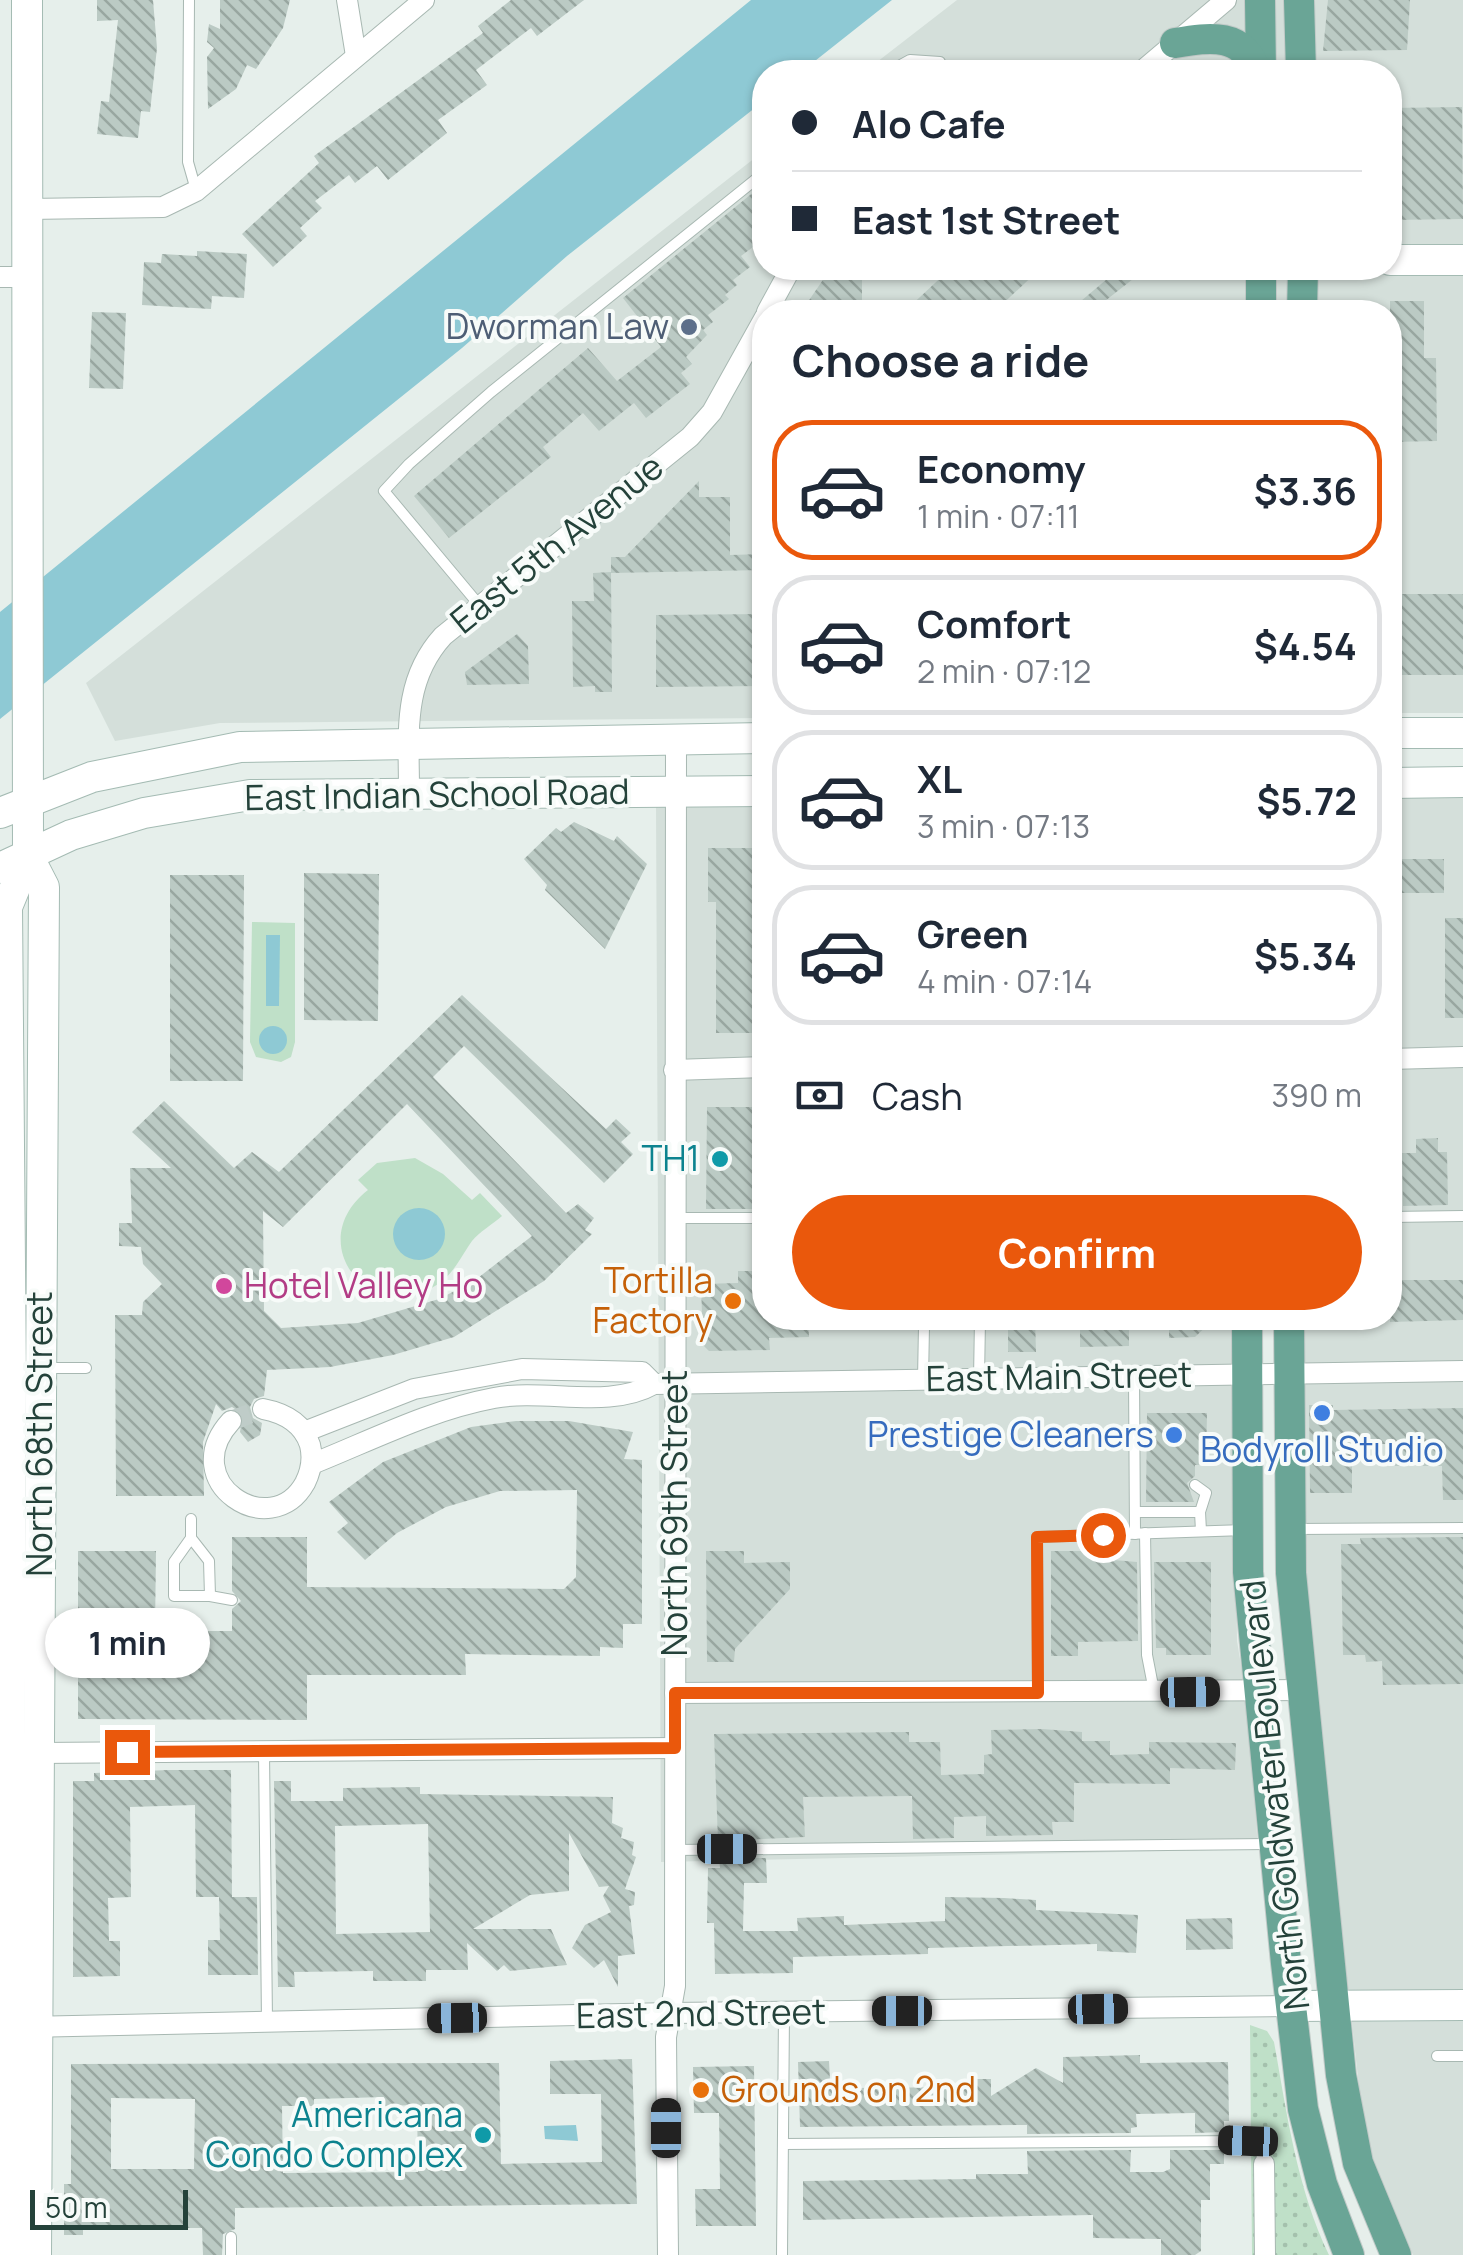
<!DOCTYPE html>
<meta charset="utf-8">
<style>
body{margin:0;font-family:Manrope,sans-serif;background:#f2f2f3;color:#1f2937;height:100vh;display:flex;flex-direction:column;font-size:38px;white-space:nowrap}
*{box-sizing:border-box;margin:0}
p{font-size:32px;color:#747a83}
.icon{flex:none;width:55px;height:55px;fill:none;stroke:currentColor;stroke-width:2;stroke-linecap:round;stroke-linejoin:round}
.map{position:relative;flex:1;overflow:hidden}
.drawer{position:absolute;left:752px;top:300px;width:650px;height:1030px;display:flex;flex-direction:column;background:#fff;border-radius:40px;box-shadow:0 2px 8px #0004}
.drawer>*{flex:none}
.top-card{position:absolute;left:752px;top:60px;width:650px;height:220px;border-radius:40px;box-shadow:0 2px 8px #0004;display:grid;align-content:center;height:220px;padding:0 40px;background:#fff}
.scale{position:absolute;left:30px;bottom:25px;width:158px;box-sizing:border-box;padding-left:10px;border:5px solid #24423a;border-top:0;font-size:28px;line-height:35px;white-space:nowrap;color:#24423a;-webkit-text-stroke:8px #f7fbf9;paint-order:stroke}
.end{position:absolute;width:45px;height:45px;margin:-22px;border:12px solid #ea580c;background:#fff;box-shadow:0 0 0 5px #fff}
.from{border-radius:50%}
.bubble{position:absolute;height:70px;border-radius:35px;background:#fff;box-shadow:0 2px 8px #0004;font-size:32px;font-weight:700;line-height:70px;text-align:center}
.car{position:absolute;width:30px;height:60px;margin:-30px -15px;border-radius:12px;box-shadow:0 0 8px 2px #0007;background:linear-gradient(#222 24%,#8ab4d8 0 40%,#222 0 76%,#8ab4d8 0 86%,#222 0)}
.top-card b{display:flex;align-items:center;gap:35px;height:95px;font-size:38px}
.top-card b+b{border-top:2px solid #e0e1e3}
.top-card i{width:25px;height:25px;background:#1f2937}
ul{padding:0;list-style:none}
li{display:flex;align-items:center;gap:30px;height:140px;margin:0 20px 15px;padding:0 20px;border:5px solid #e0e1e3;border-radius:40px}
li div{flex:1}
li b{display:block;font-size:38px}
li em{font-style:normal;font-weight:700}
li.current{border-color:#ea580c}
li>.icon{width:90px;height:90px;stroke-width:1.5}
h2{padding:0 40px;font-size:45px;line-height:120px}
.pay{display:flex;align-items:center;gap:25px;height:110px;padding:0 40px;font-size:38px}
.pay p{margin-inline-start:auto}
.button{display:flex;gap:20px;margin-top:auto;padding:20px 40px}
.button a{flex:1;height:115px;border-radius:60px;background:#ea580c;color:#fff;font-size:40px;font-weight:700;line-height:115px;text-align:center}
.map>svg:first-child{display:block}
</style>
<div class="map">
<svg width="1463" height="2255" viewBox="0 0 1463 2255">
<defs>
<pattern id="park-dots" width="8" height="8" patternUnits="userSpaceOnUse" patternTransform="scale(2.5)"><rect width="8" height="8" fill="#bfe0c8"/><path d="M2 2h.1M6 6h.1" fill="none" stroke="#a4c1ad" stroke-width="1.8" stroke-linecap="round"/></pattern>
<pattern id="building-back-hatch" width="6" height="6" patternUnits="userSpaceOnUse" patternTransform="scale(2.5)"><rect width="6" height="6" fill="#bbcac4"/><path d="M-1 5l2 2M0 0l6 6M5-1l2 2" fill="none" stroke="#98a6a0"/></pattern>
</defs>
<rect width="100%" height="100%" fill="#e6efeb"/>
<g fill="#d4dfda">
<path d="M957 0H1463V713H1390V312H765V718L220 723 115 741 86 683 765 150V268H1390V72H864Z"/>
<path d="M1463 787V1524L1301 1526 1302 1318H1390V791Z"/>
<path d="M765 804V1318H1234L1237 1641 1249 1714 1258 1849 661 1862 656 805Z"/>
<path d="M1463 1530V2255H1413L1366 2150 1298 1533Z"/>
</g>
<path fill="url(#park-dots)" d="M1250 2025 1267 2031 1274 2042C1287 2114 1297 2189 1329 2255H1252Z"/>
<g fill="#bfe0c8">
<path d="M252 922 295 923V1042L291 1057 281 1062 256 1057 250 1042Z"/>
<path d="M415 1158 443 1174 472 1200 480 1193 502 1216C493 1224 479 1232 472 1241 457 1262 452 1280 425 1291 360 1317 306 1238 368 1190L358 1180 377 1163Z"/>
</g>
<g fill="#8ec9d4">
<path d="M751 0H892L801 72H765V100L567 256 462 348 0 719V612Z"/>
<path d="M266 935H280L279 1006H266Z"/>
<circle cx="273" cy="1040" r="14"/>
<circle cx="419" cy="1234" r="26"/>
<path d="M576 2125 578 2141 545 2139 544 2126Z"/>
</g>
<g fill="url(#building-back-hatch)" fill-rule="evenodd">
<path d="M97 0H153L157 48 150 112 141 111 138 138 97 134 101 101 109 102 118 20 97 21Z"/>
<path d="M220 0H290L283 28 256 69 247 65 236 89 208 109 207 57 214 48 207 42 209 24 220 29Z"/>
<path d="M511 0H584L537 36 531 28 476 70 487 85 438 120 447 133 388 180 377 166 355 183 349 175 315 201 322 208 300 228 307 236 273 267 242 234 319 163 314 156 483 33 478 26Z"/>
<path d="M1328 0H1410L1407 50 1323 51Z"/>
<path d="M1462 107 1463 219 1390 220V108Z"/>
<path d="M765 183V211L753 220 765 238 741 256 750 267 733 280 737 285 725 295 729 299 708 315 713 322 703 330 707 335 686 357 692 364 681 373 690 384 646 418 634 403 599 431 583 413 543 447 551 457 449 538 414 496 588 348 617 381 661 347 623 298Z"/>
<path d="M197 251 247 254 244 298 212 296 211 309 142 305 144 262 161 263 162 254 197 256Z"/>
<path d="M831 268H862V312H801Z"/>
<path d="M951 268H1041L994 312H904Z"/>
<path d="M1120 268H1147L1091 312 1081 301Z"/>
<path d="M1390 301H1424V358H1436L1437 441 1390 442Z"/>
<path d="M92 312 126 313 123 389 89 388Z"/>
<path d="M699 481V497H730V555L765 554V570L611 573V557H625Z"/>
<path d="M611 572 612 692H595V686L573 687 572 601H594L593 573Z"/>
<rect x="1390" y="594" width="73" height="81"/>
<path d="M765 614V686L656 687V615Z"/>
<path d="M517 634 528 646 529 684 467 685 465 672Z"/>
<path d="M574 822 614 841 617 836 647 864 605 949 545 890 547 885 524 859 556 828 561 832Z"/>
<path d="M708 848H765L762 1033H716V902H708Z"/>
<rect x="1394" y="859" width="50" height="34"/>
<path d="M304 873 379 874 378 1021 304 1020Z"/>
<path d="M170 875H244L243 1081H170Z"/>
<rect x="1445" y="918" width="18" height="100"/>
<path d="M462 995 606 1129 616 1119 631 1133 621 1142 633 1154 604 1183 464 1046 433 1077 566 1213 578 1204 594 1218 585 1230 592 1234 544 1281 454 1337 393 1355 330 1367 267 1370 264 1396 254 1399 250 1407 253 1418 262 1423 260 1435 248 1442 240 1432 243 1414 232 1407 222 1411 216 1404 203 1442 204 1496H116L115 1315H142L143 1302 162 1284 143 1264 141 1247 119 1246V1223H132L130 1168H171L132 1132 164 1101 234 1168 252 1152 279 1172ZM407 1104 532 1236 474 1281 439 1299 358 1323 281 1328 264 1311 263 1211 283 1227Z"/>
<path d="M707 1107H765V1209H706Z"/>
<path d="M1438 1138V1152H1447L1448 1205 1403 1206 1402 1153H1416V1139Z"/>
<path d="M738 1271H765V1318H808L809 1337 769 1338 770 1350 709 1351 703 1345 701 1284 738 1283Z"/>
<path d="M1390 1280H1463V1320L1390 1322Z"/>
<path d="M1008 1318H1035L1036 1352H1008Z"/>
<path d="M1080 1318H1129V1346L1080 1347Z"/>
<path d="M1169 1318H1215L1195 1337 1169 1338Z"/>
<path d="M1309 1405H1333V1410L1463 1408V1500H1443L1442 1466H1395V1444H1352V1493H1310Z"/>
<path d="M1147 1413H1207L1206 1465H1195V1476L1187 1483 1194 1502H1146Z"/>
<path d="M516 1421H569L633 1432 624 1459 642 1460V1624H623V1648L600 1647V1656L465 1654 466 1675H307V1720L78 1719V1551H156L155 1631H232V1609L241 1601 232 1591V1537H307V1587L564 1589 576 1577 577 1490 500 1491 446 1507 397 1533 365 1560 337 1532 348 1523 329 1502 383 1462 471 1427Z"/>
<path d="M1463 1537V1684L1383 1685 1382 1661 1366 1662 1365 1655H1343L1341 1544H1361L1360 1538Z"/>
<path d="M706 1551H744V1563L790 1562V1589L735 1649 734 1662H707Z"/>
<path d="M1051 1551H1090V1558L1137 1562 1138 1641 1078 1642V1656H1051Z"/>
<path d="M1154 1562H1211V1655H1166V1648H1156Z"/>
<path d="M1042 1729 1082 1732V1741H1110V1755L1149 1754V1742L1236 1743 1235 1770 1170 1768V1784L1074 1783V1822H1052L1053 1835 986 1836V1816L954 1817V1838L913 1839 912 1796 803 1797 805 1837 718 1841 714 1734 909 1732V1742H940L941 1775 984 1774V1755L992 1754 991 1730Z"/>
<path d="M168 1770H231L232 1897H257L258 1975H208V1940H220L219 1897H196L195 1805 130 1807 131 1897 108 1898 109 1941H120V1976L73 1977V1781H94V1773Z"/>
<path d="M274 1781H291V1801H343V1788L420 1787V1794L613 1797 612 1823 623 1828 621 1838 634 1842 632 1855 636 1857 625 1889 635 1892 634 1905 629 1906 635 1954 618 1956V1987L604 1960 594 1968 572 1948 585 1925 611 1912 603 1896 609 1886 599 1887 569 1833V1891L530 1895 473 1929H551L567 1965 510 1971 504 1965 497 1971 467 1943 468 1970H426V1981H373V1971L294 1972 295 1987H278ZM428 1824 430 1932 336 1934 335 1826Z"/>
<path d="M719 1858H766L767 1883H744L743 1931H798L797 1918 844 1916V1925L945 1921V1897L1004 1898 1036 1900V1910L1138 1915 1136 1953 1097 1951V1944L928 1948V1954L793 1957V1973L715 1974 714 1923H707L708 1868H720Z"/>
<path d="M1232 1918 1233 1949 1186 1950V1919Z"/>
<path d="M1140 2055V2063L1228 2062 1229 2121H1224V2132L1195 2133V2113L1136 2114 1137 2127 1131 2128V2133L1027 2134V2125L800 2127 798 2062 829 2061 830 2080 846 2088 976 2087V2079H991V2096L1036 2068 1063 2083V2057Z"/>
<path d="M632 2059 637 2204 235 2208V2229L223 2234 222 2255H203L202 2228H83V2235H64V2184H71V2064L499 2063 501 2164 602 2162 601 2094H550V2061ZM384 2097V2106L417 2105 418 2172 283 2173 282 2106H314V2099ZM111 2098 195 2099 194 2169H111Z"/>
<path d="M754 2066 756 2226H696L695 2189H720L719 2113H694L693 2067Z"/>
<path d="M1131 2150 1130 2172H1163L1170 2169V2150H1224V2164H1210V2200H1201V2251L1195 2255H1161V2239L1093 2238V2215L803 2220V2181L976 2179V2174H1028L1027 2151Z"/>
</g>
<g fill="none" stroke-linecap="round" stroke-linejoin="round">
<path stroke="#bfccc8" stroke-width="20" stroke-dasharray="20 10" stroke-linecap="butt" d="M231 1421 263 1409"/>
<defs>
<g id="lane">
<path d="M189 0 188 162 196 190"/>
<path d="M888 72 910 60 940 62"/>
<path d="M480 606 384 491 409 464 491 392 765 172"/>
<path d="M1390 1171 1392 1217"/>
<path d="M1390 1217 1463 1216"/>
<path d="M676 1218H765"/>
<path d="M46 1368H86"/>
<path d="M1134 1376 1135 1534"/>
<path d="M923 1379 924 1326"/>
<path d="M979 1379 980 1319"/>
<path d="M1195 1485 1206 1493 1200 1512"/>
<path d="M1135 1512H1200L1201 1531"/>
<path d="M191 1519V1538L209 1561 210 1596H174V1562L191 1538"/>
<path d="M1294 1529 1463 1528"/>
<path d="M1145 1533 1147 1655 1154 1691"/>
<path d="M210 1596 232 1600"/>
<path d="M1038 1692 1037 1537 1245 1530"/>
<path d="M264 1752 267 2021"/>
<path d="M676 1850 1269 1844"/>
<path d="M1437 2056H1463"/>
<path d="M783 2144 1248 2141 1261 2153 1264 2164"/>
<path d="M231 2255V2237"/>
<path d="M782 2255 784 2012"/>
</g>
<g id="street">
<path d="M347 0 356 56"/>
<path d="M1141 72 1226 0"/>
<path d="M28 209 163 207 196 191 424 0"/>
<path d="M0 277H28"/>
<path d="M767 312 791 268"/>
<path d="M409 791C409 734 402 681 443 636L690 437 712 412 765 317"/>
<path d="M1390 1059 1463 1057"/>
<path d="M674 1070 765 1067"/>
<path d="M231 1421C175 1482 271 1544 305 1483 311 1471 313 1457 310 1445 303 1423 284 1413 263 1409"/>
<path d="M304 1432 414 1389 522 1369 642 1372 654 1384"/>
<path d="M312 1464C372 1440 430 1410 494 1398 546 1388 608 1410 654 1384L1463 1371"/>
<path d="M675 1693 1301 1690"/>
<path d="M39 1753 675 1748"/>
<path d="M27 2027 670 2013 1292 2006"/>
<path d="M1264 2164 1265 2255"/>
<path d="M668 2255 666 2037 675 1986 676 739"/>
</g>
<g id="secondary">
<path d="M1390 260H1463"/>
<path d="M1390 733H1463"/>
<path d="M1390 783 1463 782"/>
<path d="M0 813 92 777 240 747 765 738"/>
<path d="M28 856 44 887 36 2255"/>
<path d="M0 868 71 835 144 813 250 795 765 791"/>
<path d="M1292 2006 1463 2005"/>
<path d="M8 2255 11 1383 7 907 28 856 27 0"/>
</g>
<g id="primary">
<path d="M1260 0 1261 72"/>
<path d="M1299 0 1301 72"/>
<path d="M1175 43C1211 37 1243 32 1256 72"/>
<path d="M1261 268V312"/>
<path d="M1302 312 1303 268"/>
<path d="M1247 1318 1248 1572 1286 1963 1303 2109 1322 2184 1349 2255"/>
<path d="M1289 1318 1291 1573 1341 2075 1358 2163 1396 2255"/>
</g>
</defs>
<use href="#lane" stroke="#a8b8b2" stroke-width="12"/>
<use href="#street" stroke="#a8b8b2" stroke-width="22"/>
<use href="#secondary" stroke="#a4bbb3" stroke-width="32"/>
<use href="#primary" stroke="#c2cac8" stroke-width="32"/>
<use href="#lane" stroke="#fff" stroke-width="10"/>
<use href="#street" stroke="#fff" stroke-width="20"/>
<use href="#secondary" stroke="#fff" stroke-width="30"/>
<use href="#primary" stroke="#6aa596" stroke-width="30"/>
</g>
<g fill="none" stroke-linecap="round" stroke-linejoin="round">
<path stroke="#ea580c" stroke-width="12" d="M127 1752 675 1748V1693H1038L1037 1537 1103 1535"/>
</g>
<circle fill="#5c6f8a" stroke="#f7fbf9" stroke-width="4" cx="689" cy="327" r="10"/>
<g fill="#0f9aa8" stroke="#f7fbf9" stroke-width="4">
<circle cx="720" cy="1159" r="10"/>
<circle cx="483" cy="2135" r="10"/>
</g>
<circle fill="#d1479c" stroke="#f7fbf9" stroke-width="4" cx="224" cy="1286" r="10"/>
<g fill="#e8710a" stroke="#f7fbf9" stroke-width="4">
<circle cx="733" cy="1301" r="10"/>
<circle cx="701" cy="2090" r="10"/>
</g>
<g fill="#3f7fe0" stroke="#f7fbf9" stroke-width="4">
<circle cx="1322" cy="1413" r="10"/>
<circle cx="1174" cy="1435" r="10"/>
</g>
<g text-anchor="middle" stroke-width="8" stroke-linejoin="round" paint-order="stroke">
<g font-size="35" fill="#4e5e75" stroke="#f7fbf9" text-anchor="end">
<text x="669" y="339">Dworman Law</text>
</g>
<g font-size="35" fill="#24423a" stroke="#f7fbf9">
<text transform="translate(557 544) rotate(-39)" y="12">East 5th Avenue</text>
<text transform="translate(437 795) rotate(-1)" y="12">East Indian School Road</text>
<text transform="translate(1059 1377) rotate(-1)" y="12">East Main Street</text>
<text transform="translate(40 1434) rotate(-90)" y="12">North 68th Street</text>
<text transform="translate(675 1513) rotate(-90)" y="12">North 69th Street</text>
<text transform="translate(1275 1795) rotate(-96)" y="12">North Goldwater Boulevard</text>
<text transform="translate(701 2014) rotate(-1)" y="12">East 2nd Street</text>
</g>
<g font-size="35" fill="#0d838f" stroke="#f7fbf9" text-anchor="end">
<text x="700" y="1171">TH1</text>
<text x="463" y="2127">Americana<tspan x="463" dy="40">Condo Complex</tspan></text>
</g>
<g font-size="35" fill="#c56008" stroke="#f7fbf9" text-anchor="end">
<text x="713" y="1293">Tortilla<tspan x="713" dy="40">Factory</tspan></text>
<text x="721" y="2102" text-anchor="start">Grounds on 2nd</text>
</g>
<g font-size="35" fill="#b23c85" stroke="#f7fbf9" text-anchor="start">
<text x="244" y="1298">Hotel Valley Ho</text>
</g>
<g font-size="35" fill="#366cbe" stroke="#f7fbf9" text-anchor="end">
<text x="1154" y="1447">Prestige Cleaners</text>
<text x="1322" y="1462" text-anchor="middle">Bodyroll Studio</text>
</g>
</g>
</svg>
<div class="scale">50 m</div>
<i class="end from" style="left:1103px;top:1535px"></i>
<i class="end" style="left:127px;top:1752px"></i>
<div class="bubble" style="left:45px;top:1608px;width:165px">1 min</div>
<i class="car" style="left:1190px;top:1692px;rotate:89deg"></i>
<i class="car" style="left:727px;top:1849px;rotate:90deg"></i>
<i class="car" style="left:1098px;top:2009px;rotate:89deg"></i>
<i class="car" style="left:902px;top:2011px;rotate:270deg"></i>
<i class="car" style="left:457px;top:2018px;rotate:269deg"></i>
<i class="car" style="left:666px;top:2128px;rotate:0deg"></i>
<i class="car" style="left:1248px;top:2141px;rotate:272deg"></i>
<div class="top-card">
<b><i class="from"></i>Alo Cafe</b>
<b><i></i>East 1st Street</b>
</div>
<section class="drawer">
<h2>Choose a ride</h2>
<ul>
<li class="current"><svg class="icon" aria-label="car" viewBox="0 0 24 24"><path d="M5 17H2v-5l4-1 3-4h7l3 4 3 1v5h-3M9 17h6M6 11h13"/><circle cx="7" cy="17" r="2"/><circle cx="17" cy="17" r="2"/></svg><div><b>Economy</b><p>1 min · 07:11</p></div><em>$3.36</em></li>
<li><svg class="icon" aria-label="car" viewBox="0 0 24 24"><path d="M5 17H2v-5l4-1 3-4h7l3 4 3 1v5h-3M9 17h6M6 11h13"/><circle cx="7" cy="17" r="2"/><circle cx="17" cy="17" r="2"/></svg><div><b>Comfort</b><p>2 min · 07:12</p></div><em>$4.54</em></li>
<li><svg class="icon" aria-label="car" viewBox="0 0 24 24"><path d="M5 17H2v-5l4-1 3-4h7l3 4 3 1v5h-3M9 17h6M6 11h13"/><circle cx="7" cy="17" r="2"/><circle cx="17" cy="17" r="2"/></svg><div><b>XL</b><p>3 min · 07:13</p></div><em>$5.72</em></li>
<li><svg class="icon" aria-label="car" viewBox="0 0 24 24"><path d="M5 17H2v-5l4-1 3-4h7l3 4 3 1v5h-3M9 17h6M6 11h13"/><circle cx="7" cy="17" r="2"/><circle cx="17" cy="17" r="2"/></svg><div><b>Green</b><p>4 min · 07:14</p></div><em>$5.34</em></li>
</ul>
<div class="pay"><svg class="icon" aria-label="cash" viewBox="0 0 24 24"><path d="M3 7h18v10H3z"/><circle cx="12" cy="12" r="2"/></svg>Cash<p>390 m</p></div>
<div class="button"><a>Confirm</a></div>
</section>
</div>
